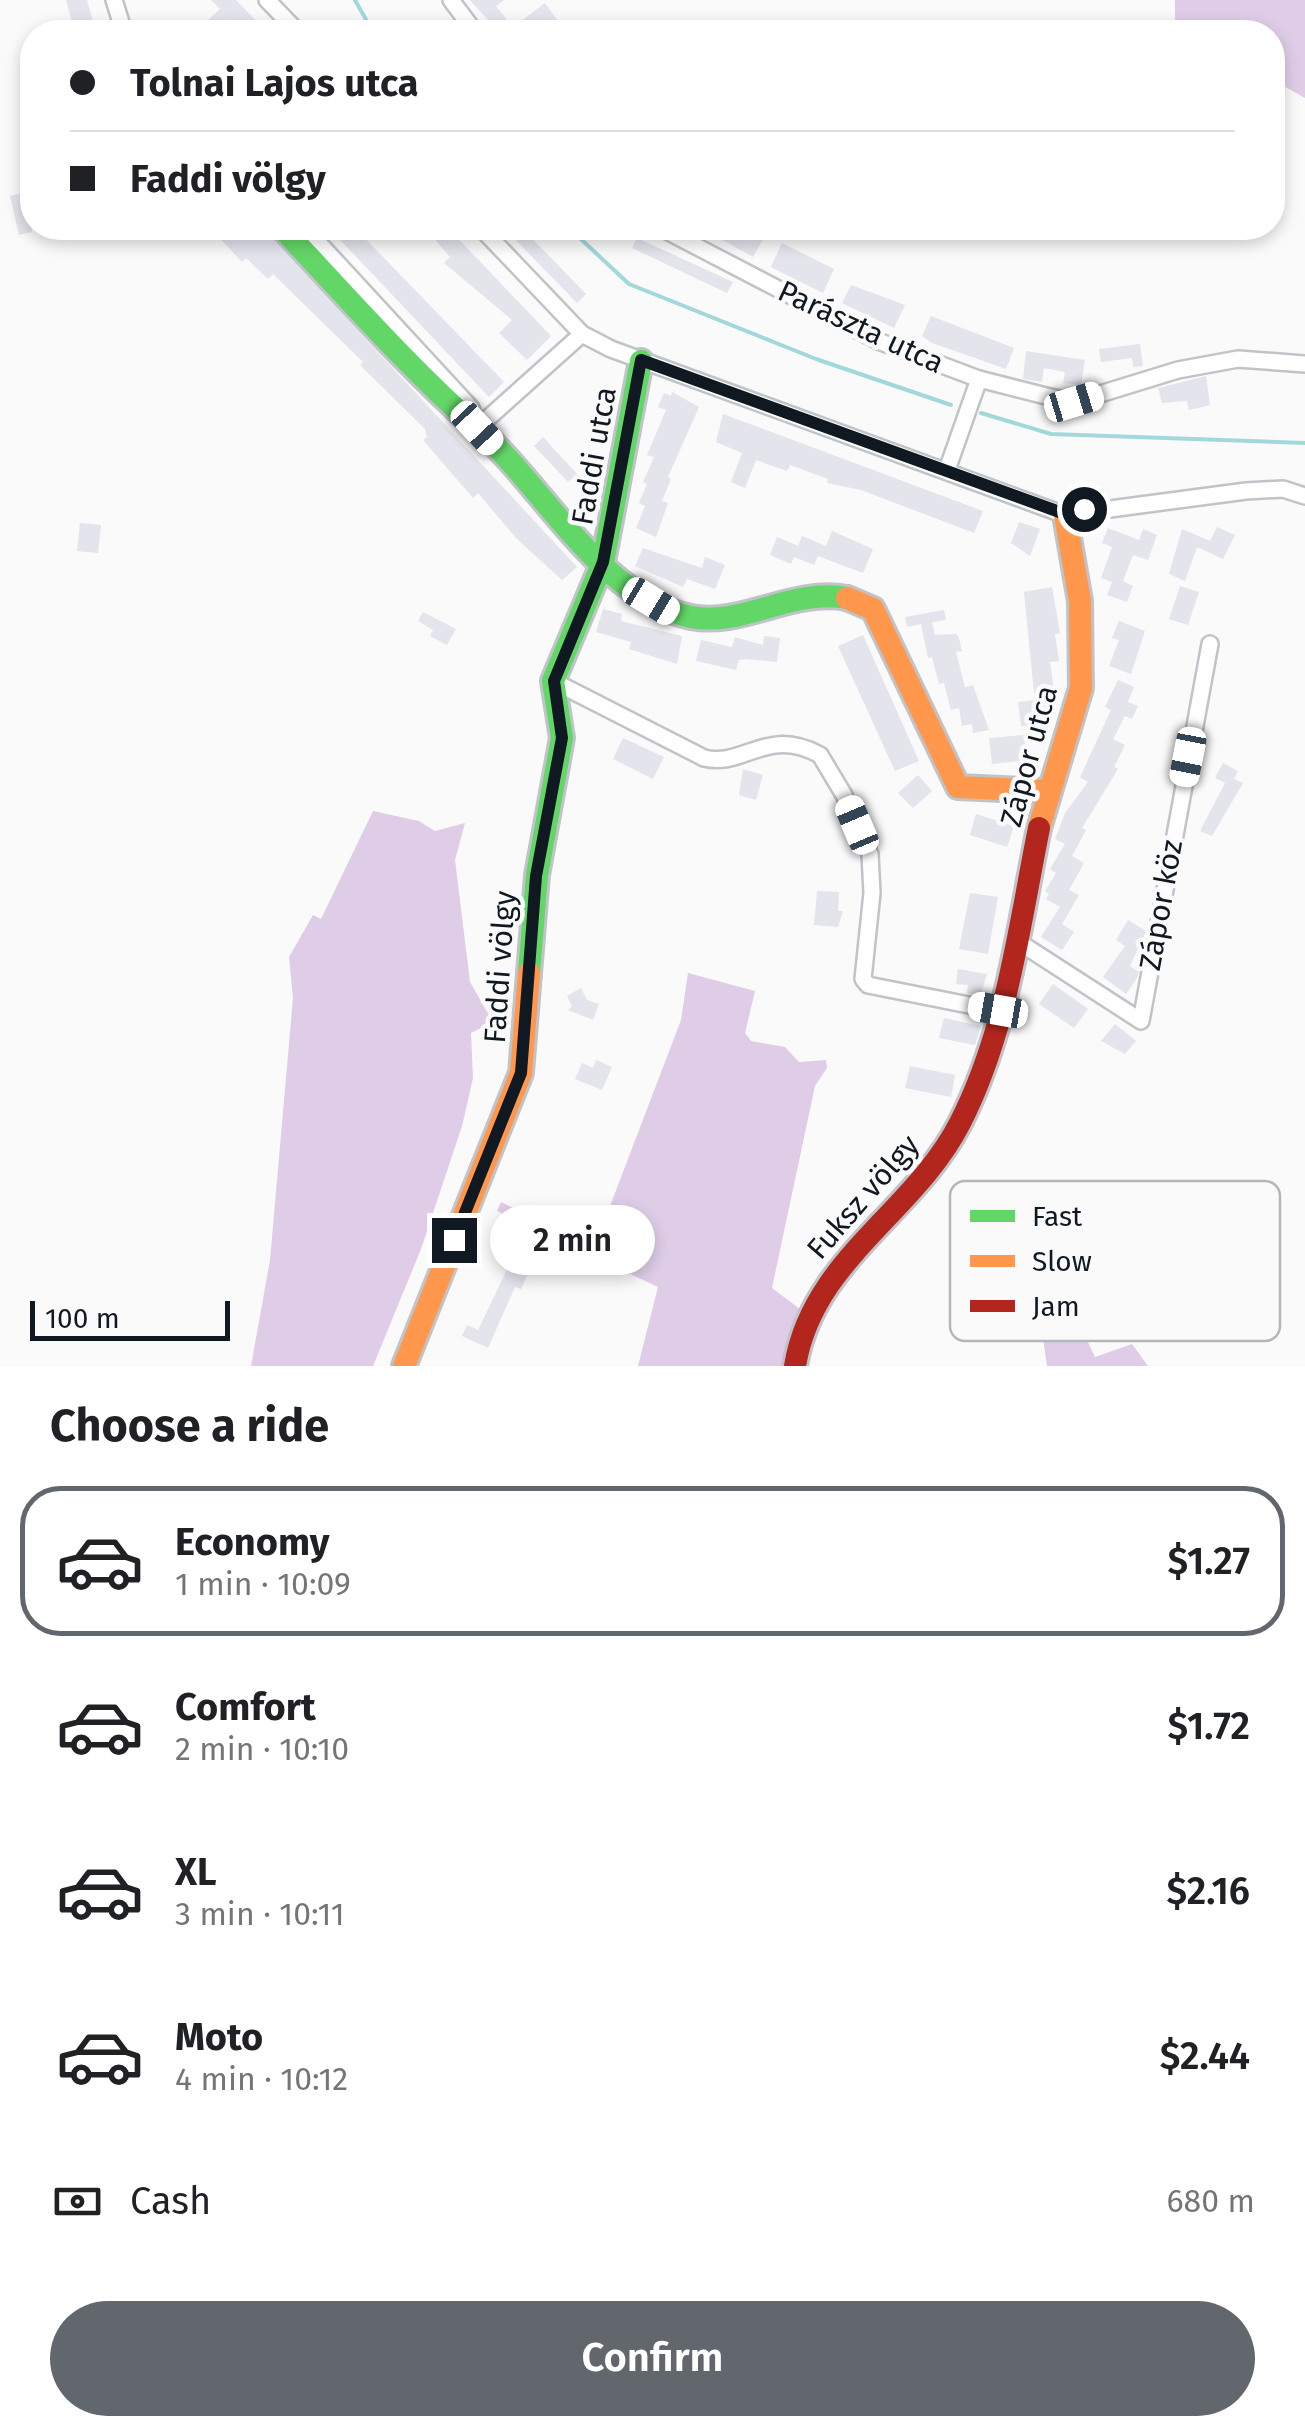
<!DOCTYPE html>
<meta charset="utf-8">
<style>
body{margin:0;font-family:"Fira Sans",sans-serif;background:#f2f2f2;color:#202124;height:100vh;display:flex;flex-direction:column;font-size:38px;white-space:nowrap}
*{box-sizing:border-box;margin:0}
p{font-size:32px;color:#757577}
.icon{flex:none;width:55px;height:55px;fill:none;stroke:currentColor;stroke-width:2;stroke-linecap:round;stroke-linejoin:round}
.map{position:relative;height:1366px;overflow:hidden}
.sheet{display:flex;flex-direction:column;background:#fff;flex:1}
.sheet>*{flex:none}
.top-card{position:absolute;left:20px;top:20px;width:1265px;height:220px;border-radius:40px;box-shadow:0 5px 15px #0003;display:grid;align-content:center;height:220px;padding:0 50px;background:#fff}
.scale{position:absolute;left:30px;bottom:25px;width:200px;box-sizing:border-box;padding-left:10px;border:5px solid #101822;border-top:0;font-size:28px;line-height:35px;white-space:nowrap;color:#101822;-webkit-text-stroke:8px #fafafa;paint-order:stroke}
.end{position:absolute;width:45px;height:45px;margin:-22px;border:12px solid #101822;background:#fff;box-shadow:0 0 0 5px #fff}
.from{border-radius:50%}
.bubble{position:absolute;height:70px;border-radius:35px;background:#fff;box-shadow:0 5px 15px #0003;font-size:32px;font-weight:600;line-height:70px;text-align:center}
.car{position:absolute;width:30px;height:60px;margin:-30px -15px;border-radius:12px;box-shadow:0 0 8px 2px #0007;background:linear-gradient(#fff 24%,#345 0 40%,#fff 0 76%,#345 0 86%,#fff 0)}
.top-card b{display:flex;align-items:center;gap:35px;height:95px;font-size:38px}
.top-card b+b{border-top:2px solid #e0e0e0}
.top-card i{width:25px;height:25px;background:#202124}
ul{padding:0;list-style:none}
li{display:flex;align-items:center;gap:30px;height:150px;margin:0 20px 15px;padding:0 30px;border:5px solid transparent;border-radius:40px}
li div{flex:1}
li b{display:block;font-size:38px}
li em{font-style:normal;font-weight:600}
li.selected{border-color:#62676e}
li>.icon{width:90px;height:90px;stroke-width:1.5}
h2{padding:0 50px;font-size:45px;line-height:120px}
.pay{display:flex;align-items:center;gap:25px;height:110px;padding:0 50px;font-size:38px}
.pay p{margin-inline-start:auto}
.cta{display:flex;gap:20px;margin-top:auto;padding:20px 50px}
.cta a{flex:1;height:115px;border-radius:60px;background:#62676e;color:#fff;font-size:40px;font-weight:600;line-height:115px;text-align:center}
.map>svg:first-child{display:block}
</style>
<div class="map">
<svg width="1305" height="1366" viewBox="0 0 1305 1366">
<rect width="100%" height="100%" fill="#fafafa"/>
<g fill="#dfcde7">
<path d="M1175 0H1305V98L1273 80 1272 32H1175Z"/>
<path d="M373 811 419 821 435 831 465 823 455 860 470 982 493 1022 471 1033 473 1078 462 1126 421 1249 373 1366H251L270 1260 293 998 289 957 313 915 321 919Z"/>
<path d="M688 973 755 991 745 1033 751 1041 785 1047 799 1062 826 1060 827 1068 815 1086 772 1288 800 1309 792 1366H638L658 1287 497 1211 501 1202 594 1248 681 1020Z"/>
<path d="M1037 1265 1055 1272 1095 1357 1132 1344 1148 1366H1047L1034 1275Z"/>
</g>
<g fill="none" stroke-linecap="round" stroke-linejoin="round">
<g stroke="#a3d8da" stroke-width="4">
<path d="M355 0 373 32"/>
<path d="M569 228 629 284 816 359 951 405"/>
<path d="M981 413 1051 434 1305 443"/>
</g>
</g>
<g fill="#e3e4ec">
<path d="M66 0H87L96 32H75Z"/>
<path d="M211 0H236L267 32H240L227 19 217 29 208 20 220 9Z"/>
<path d="M470 0H504L496 6 509 22 498 31Z"/>
<path d="M545 3 560 24 548 32 538 28 529 32 521 21Z"/>
<path d="M32 191V232L19 235 10 196Z"/>
<path d="M210 228H263L577 567 562 580 517 539 478 493 473 498 423 440 427 437 425 429 360 365 363 362 273 274 268 279 246 258 242 262Z"/>
<path d="M329 228H355L504 382 489 397Z"/>
<path d="M425 228H448L551 336 527 360 499 333 512 320 444 263 450 257Z"/>
<path d="M504 228H522L586 294 577 303Z"/>
<path d="M701 228H755L766 234 753 257Z"/>
<path d="M637 238 733 282 727 293 632 248Z"/>
<path d="M782 243 834 269 823 293 771 267Z"/>
<path d="M851 285 905 305 894 328 842 303Z"/>
<path d="M931 316 1014 348 1006 369 932 343 922 336Z"/>
<path d="M1140 344 1143 366 1133 367 1132 358 1101 362 1099 349Z"/>
<path d="M1026 351 1085 360 1081 385 1063 383 1065 372 1044 368 1042 382 1023 379Z"/>
<path d="M1206 376 1210 405 1189 410 1187 401 1162 403 1158 388Z"/>
<path d="M672 392 699 407 668 477 671 479 662 501 668 503 656 537 636 528 645 506 639 503 647 484 643 482 654 457 647 455 666 410 658 407 664 393 671 396Z"/>
<path d="M723 414 983 511 974 533 861 490 827 483 828 479 790 465 787 471 756 460 745 488 731 482 742 453 716 442Z"/>
<path d="M543 437 577 474 568 482 534 446Z"/>
<path d="M1019 522 1040 529 1030 556 1011 543Z"/>
<path d="M80 523 101 525 98 553 77 551Z"/>
<path d="M1217 527 1235 535 1223 559 1197 547 1185 581 1169 574 1182 529 1210 541Z"/>
<path d="M1108 528 1139 540 1143 529 1157 535 1148 560 1133 555 1123 581 1133 586 1127 602 1107 595 1112 582 1101 578 1112 547 1102 543Z"/>
<path d="M832 531 873 549 863 573 818 556 814 565 794 557 791 564 770 555 777 537 798 546 802 536 826 546Z"/>
<path d="M643 548 702 568 705 557 725 565 715 589 687 579 683 587 635 566Z"/>
<path d="M1180 586 1199 592 1188 625 1169 619Z"/>
<path d="M1052 587 1060 633 1055 634 1059 661 1050 662 1054 691 1034 693 1024 592Z"/>
<path d="M603 609 622 614 621 621 682 636 677 664 629 649 631 642 596 632Z"/>
<path d="M944 610 946 620 932 622 935 635 956 634 959 638 962 651 956 652 965 687 973 685 989 730 973 733 972 724 962 726 959 708 951 710 944 683 939 684 932 657 928 658 921 624 907 627 905 617Z"/>
<path d="M423 612 456 629 447 645 430 636 433 630 418 621Z"/>
<path d="M1119 621 1145 631 1131 674 1109 666 1119 640 1112 638Z"/>
<path d="M863 635 919 761 895 771 838 646Z"/>
<path d="M764 636 780 638 777 662 746 659 739 660 736 670 696 661 701 640 732 647 735 637 763 645Z"/>
<path d="M1118 680 1134 687 1128 702 1138 706 1132 719 1125 716 1113 739 1125 745 1114 767 1118 769 1082 828 1086 830 1072 856 1084 863 1069 890 1079 895 1062 924 1074 932 1062 950 1041 937 1060 907 1046 899 1049 894 1045 891 1056 873 1050 869 1065 844 1055 839 1065 813 1088 782 1080 777 1111 710 1105 707Z"/>
<path d="M1045 699 1048 723 1021 726 1018 702Z"/>
<path d="M1024 735 1027 760 992 764 989 738Z"/>
<path d="M623 738 664 757 653 779 613 759Z"/>
<path d="M1223 763 1238 771 1234 779 1243 783 1212 836 1200 831 1225 783 1215 778Z"/>
<path d="M743 769 763 775 756 800 739 795Z"/>
<path d="M918 775 932 791 913 808 898 793Z"/>
<path d="M976 814 1014 826 1007 847 970 835Z"/>
<path d="M817 891 839 892 838 911H843L838 927 814 925Z"/>
<path d="M970 893 998 897 988 954 959 949Z"/>
<path d="M1128 920 1146 931 1130 966 1139 972 1137 978 1126 994 1103 977 1125 946 1116 940Z"/>
<path d="M958 969 987 974 980 996 967 993 968 985 956 984Z"/>
<path d="M1053 984 1088 1009 1074 1028 1039 1004Z"/>
<path d="M581 988 587 1000 599 1004 593 1020 568 1010 572 1006 567 996Z"/>
<path d="M944 1018 981 1026 975 1045 939 1038Z"/>
<path d="M1115 1024 1136 1041 1125 1054 1101 1041Z"/>
<path d="M596 1060 612 1067 602 1090 575 1079 582 1063 593 1068Z"/>
<path d="M910 1066 955 1075 951 1097 905 1088Z"/>
<path d="M514 1255 533 1263 521 1289 515 1287 488 1348 462 1336 467 1325 478 1330Z"/>
</g>
<g fill="none" stroke-linecap="round" stroke-linejoin="round">
<defs>
<g id="street">
<path d="M114 0 124 32"/>
<path d="M267 0 298 32"/>
<path d="M451 0 475 32"/>
<path d="M305 228 471 408 477 428 582 334"/>
<path d="M481 228 582 334 611 349 1065 515 1246 491 1283 489 1305 496"/>
<path d="M661 228 878 341 979 379 1046 396 1074 402 1178 370 1238 359 1305 364"/>
<path d="M947 470 979 379"/>
<path d="M553 681 704 758C744 768 766 726 820 755L844 795 870 854 872 893 863 979 868 985 999 1011"/>
<path d="M1017 941 1141 1021 1210 644"/>
</g>
<g id="fast">
<path d="M282 228C346 296 408 367 478 429 542 485 602 599 691 617 743 627 791 588 847 598"/>
<path d="M529 973 537 875 562 738 553 681 603 562 641 361"/>
</g>
<g id="slow">
<path d="M847 598 873 609 958 787 1046 791"/>
<path d="M1039 828 1081 688 1080 601 1065 515"/>
<path d="M404 1366 521 1073 529 973"/>
</g>
<path id="jam" d="M795 1366C812 1260 914 1213 960 1123 1007 1031 1019 927 1039 828"/>
</defs>
<use href="#street" stroke="#c0c4c9" stroke-width="20"/>
<use href="#fast" stroke="#c0c4c9" stroke-width="28"/>
<use href="#slow" stroke="#c0c4c9" stroke-width="28"/>
<use href="#jam" stroke="#c0c4c9" stroke-width="28"/>
<use href="#street" stroke="#fefefe" stroke-width="15"/>
<use href="#fast" stroke="#63d668" stroke-width="22"/>
<use href="#slow" stroke="#ff974d" stroke-width="22"/>
<use href="#jam" stroke="#b3261e" stroke-width="22"/>
</g>
<g fill="none" stroke-linecap="round" stroke-linejoin="round">
<path stroke="#101822" stroke-width="12" d="M454 1240 521 1073 536 876 562 738 554 681 603 562 641 360 1065 514 1084 509"/>
</g>
<g text-anchor="middle" stroke-width="9" stroke-linejoin="round" paint-order="stroke">
<g font-size="30" fill="#101822" stroke="#fafafa">
<text transform="translate(861 327) rotate(25)" y="10">Parászta utca</text>
<text transform="translate(594 456) rotate(-80)" y="10">Faddi utca</text>
<text transform="translate(1029 756) rotate(-75)" y="10">Zápor utca</text>
<text transform="translate(1161 905) rotate(-80)" y="10">Zápor köz</text>
<text transform="translate(500 967) rotate(-86)" y="10">Faddi völgy</text>
<text transform="translate(863 1197) rotate(-49)" y="10">Fuksz völgy</text>
</g>
</g>
<rect x="950" y="1181" width="330" height="160" rx="15" fill="#fafafa" stroke="#b4b6b9" stroke-width="2.5"/>
<rect x="970" y="1210" width="45" height="12" fill="#63d668"/>
<rect x="970" y="1255" width="45" height="12" fill="#ff974d"/>
<rect x="970" y="1300" width="45" height="12" fill="#b3261e"/>
<g font-size="28" fill="#101822">
<text x="1032" y="1226">Fast</text>
<text x="1032" y="1271">Slow</text>
<text x="1032" y="1316">Jam</text>
</g>
</svg>
<div class="scale">100 m</div>
<i class="end from" style="left:1084px;top:509px"></i>
<i class="end" style="left:454px;top:1240px"></i>
<div class="bubble" style="left:490px;top:1205px;width:165px">2 min</div>
<i class="car" style="left:1074px;top:402px;rotate:73deg"></i>
<i class="car" style="left:477px;top:428px;rotate:137deg"></i>
<i class="car" style="left:651px;top:601px;rotate:121deg"></i>
<i class="car" style="left:1188px;top:757px;rotate:191deg"></i>
<i class="car" style="left:857px;top:825px;rotate:337deg"></i>
<i class="car" style="left:998px;top:1010px;rotate:280deg"></i>
<div class="top-card">
<b><i class="from"></i>Tolnai Lajos utca</b>
<b><i></i>Faddi völgy</b>
</div>
</div>
<section class="sheet">
<h2>Choose a ride</h2>
<ul>
<li class="selected"><svg class="icon" aria-label="car" viewBox="0 0 24 24"><path d="M5 17H2v-5l4-1 3-4h7l3 4 3 1v5h-3M9 17h6M6 11h13"/><circle cx="7" cy="17" r="2"/><circle cx="17" cy="17" r="2"/></svg><div><b>Economy</b><p>1 min · 10:09</p></div><em>$1.27</em></li>
<li><svg class="icon" aria-label="car" viewBox="0 0 24 24"><path d="M5 17H2v-5l4-1 3-4h7l3 4 3 1v5h-3M9 17h6M6 11h13"/><circle cx="7" cy="17" r="2"/><circle cx="17" cy="17" r="2"/></svg><div><b>Comfort</b><p>2 min · 10:10</p></div><em>$1.72</em></li>
<li><svg class="icon" aria-label="car" viewBox="0 0 24 24"><path d="M5 17H2v-5l4-1 3-4h7l3 4 3 1v5h-3M9 17h6M6 11h13"/><circle cx="7" cy="17" r="2"/><circle cx="17" cy="17" r="2"/></svg><div><b>XL</b><p>3 min · 10:11</p></div><em>$2.16</em></li>
<li><svg class="icon" aria-label="car" viewBox="0 0 24 24"><path d="M5 17H2v-5l4-1 3-4h7l3 4 3 1v5h-3M9 17h6M6 11h13"/><circle cx="7" cy="17" r="2"/><circle cx="17" cy="17" r="2"/></svg><div><b>Moto</b><p>4 min · 10:12</p></div><em>$2.44</em></li>
</ul>
<div class="pay"><svg class="icon" aria-label="cash" viewBox="0 0 24 24"><path d="M3 7h18v10H3z"/><circle cx="12" cy="12" r="2"/></svg>Cash<p>680 m</p></div>
<div class="cta"><a>Confirm</a></div>
</section>
